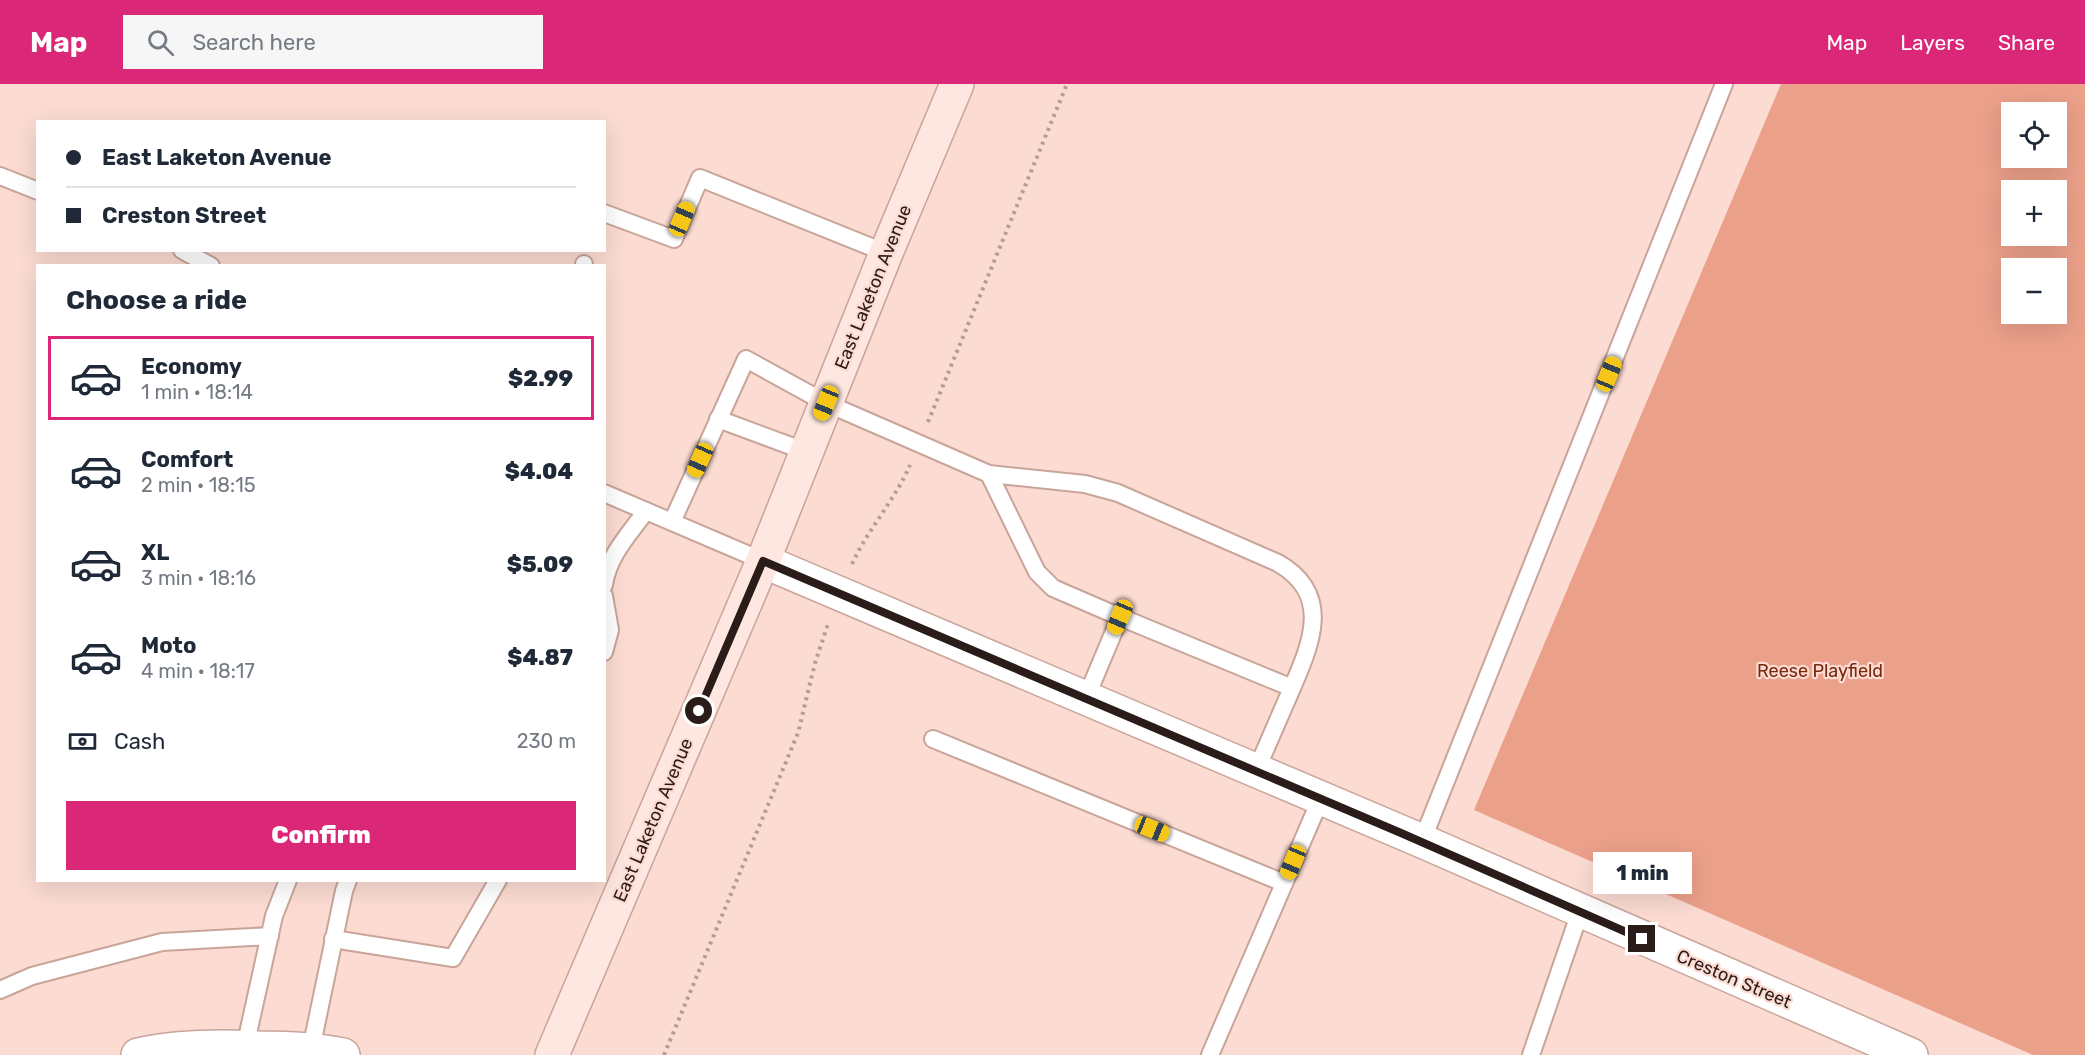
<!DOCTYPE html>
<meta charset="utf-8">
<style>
body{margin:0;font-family:Rubik,sans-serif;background:#f6f6f7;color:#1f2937;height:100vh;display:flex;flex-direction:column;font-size:22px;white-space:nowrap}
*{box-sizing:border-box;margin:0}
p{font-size:20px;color:#747a83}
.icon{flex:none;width:33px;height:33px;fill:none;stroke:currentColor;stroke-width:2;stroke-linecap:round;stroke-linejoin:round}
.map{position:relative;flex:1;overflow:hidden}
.drawer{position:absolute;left:36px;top:180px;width:570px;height:618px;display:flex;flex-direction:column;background:#fff;border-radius:0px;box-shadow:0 6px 24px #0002}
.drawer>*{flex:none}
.hud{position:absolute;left:36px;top:36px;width:570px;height:132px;border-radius:0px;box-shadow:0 6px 24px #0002;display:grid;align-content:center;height:132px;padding:0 30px;background:#fff}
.fabs{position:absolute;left:2001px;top:18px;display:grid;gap:12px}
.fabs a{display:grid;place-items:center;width:66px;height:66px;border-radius:0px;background:#fff;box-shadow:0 6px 24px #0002;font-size:30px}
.end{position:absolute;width:27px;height:27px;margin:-14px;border:8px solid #2a1c18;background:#fff;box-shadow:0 0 0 3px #fff}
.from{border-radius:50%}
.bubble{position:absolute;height:42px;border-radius:0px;background:#fff;box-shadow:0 6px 24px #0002;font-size:20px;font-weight:800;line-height:42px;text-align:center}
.car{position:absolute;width:18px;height:36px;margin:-18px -9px;border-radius:8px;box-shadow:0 0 4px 2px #0007;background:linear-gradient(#f5c518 24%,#345 0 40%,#f5c518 0 76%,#345 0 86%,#f5c518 0)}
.hud b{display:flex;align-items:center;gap:21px;height:57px;font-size:22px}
.hud b+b{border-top:2px solid #e0e1e3}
.hud i{width:15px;height:15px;background:#1f2937}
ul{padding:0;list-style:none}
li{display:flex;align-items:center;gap:18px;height:84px;margin:0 12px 9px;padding:0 18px;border:3px solid transparent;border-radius:0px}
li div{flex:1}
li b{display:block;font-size:22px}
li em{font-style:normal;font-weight:800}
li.selected{border-color:#db2777}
li>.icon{width:54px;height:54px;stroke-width:1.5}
h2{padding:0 30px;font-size:27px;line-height:72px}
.pay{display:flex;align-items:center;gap:15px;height:66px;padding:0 30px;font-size:22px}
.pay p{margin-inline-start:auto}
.cta{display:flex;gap:12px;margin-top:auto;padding:12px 30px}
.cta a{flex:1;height:69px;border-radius:0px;background:#db2777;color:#fff;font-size:24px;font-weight:800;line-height:69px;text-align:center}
header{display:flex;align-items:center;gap:36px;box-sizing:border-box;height:84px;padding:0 30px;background:#db2777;color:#fff}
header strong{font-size:28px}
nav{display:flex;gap:33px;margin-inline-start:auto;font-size:21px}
.search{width:420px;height:54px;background:#f6f6f7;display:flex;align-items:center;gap:15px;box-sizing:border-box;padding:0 21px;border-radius:0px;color:#747a83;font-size:22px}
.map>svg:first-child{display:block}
</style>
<header>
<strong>Map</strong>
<div class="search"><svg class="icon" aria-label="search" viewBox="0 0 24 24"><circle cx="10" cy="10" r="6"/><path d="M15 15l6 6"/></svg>Search here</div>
<nav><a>Map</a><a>Layers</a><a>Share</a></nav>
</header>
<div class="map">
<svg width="2085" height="971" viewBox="0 0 2085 971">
<rect width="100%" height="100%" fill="#fbdbd2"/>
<path fill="#eba08a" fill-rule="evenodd" d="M1781 0H2085V971H2033L1474 726ZM2012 28H2056V74H2012ZM2012 106H2056V152H2012ZM2012 184H2056V230H2012Z"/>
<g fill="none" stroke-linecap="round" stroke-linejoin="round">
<defs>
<g id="lane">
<path d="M0 92 38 107"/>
<path d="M604 129 674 155 700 94 886 169"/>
<path d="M182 166 211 182"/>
<path d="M584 182V180"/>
<path d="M718 335 807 368"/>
<path d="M989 390 1085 400 1118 409 1278 479C1332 510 1312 558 1292 604"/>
<path d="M604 409 763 477"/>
<path d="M672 438 746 275 826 319 989 390 1037 488 1053 504 1120 533 1086 614"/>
<path d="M604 501C608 472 629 450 646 427"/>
<path d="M604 512 610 546 604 568"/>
<path d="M1120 533 1292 604 1256 687"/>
<path d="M933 655 1284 799"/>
<path d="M1422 757 1724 0"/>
<path d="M333 855 453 874 498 796"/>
<path d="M0 906 32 892 162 858 270 852"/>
<path d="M245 963 274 832 288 796"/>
<path d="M311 965 344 807 348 796"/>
<path d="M1210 971 1321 714"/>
<path d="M1531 971 1580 828"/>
</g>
<g id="street">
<path d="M763 477 1422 757 1911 971"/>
<path d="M138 971C178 962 219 962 259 964 288 964 315 965 343 971"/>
</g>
<path id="secondary" d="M552 971 763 477 886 169 957 0"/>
</defs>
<use href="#lane" stroke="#c9a499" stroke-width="20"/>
<use href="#street" stroke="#c9a499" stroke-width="36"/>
<use href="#secondary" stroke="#c9a499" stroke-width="36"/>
<g stroke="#b69c95" stroke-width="4" stroke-dasharray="3 4.5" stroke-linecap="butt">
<path d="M928 338 1067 0"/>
<path d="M852 480C868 445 895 416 910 381"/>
<path d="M664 971 798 649 815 579 828 540"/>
</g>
<use href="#lane" stroke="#fff" stroke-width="16"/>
<use href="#street" stroke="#fff" stroke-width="33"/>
<use href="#secondary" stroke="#fee7e0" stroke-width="33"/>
</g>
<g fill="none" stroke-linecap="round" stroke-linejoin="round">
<path stroke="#2a1c18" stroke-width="8" d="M699 627 763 477 1401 749 1642 855"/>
</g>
<g text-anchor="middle" stroke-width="4.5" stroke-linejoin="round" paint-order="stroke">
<g font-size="18" fill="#2a1c18" stroke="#fbdbd2">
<text transform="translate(873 203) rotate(-68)" y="6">East Laketon Avenue</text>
<text transform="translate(653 736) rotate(-67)" y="6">East Laketon Avenue</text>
<text transform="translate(1734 895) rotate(23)" y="6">Creston Street</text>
</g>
<g font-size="18" fill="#7a270c" stroke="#fbdbd2">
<text x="1820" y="593">Reese Playfield</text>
</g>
</g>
</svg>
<div class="fabs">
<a><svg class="icon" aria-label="locate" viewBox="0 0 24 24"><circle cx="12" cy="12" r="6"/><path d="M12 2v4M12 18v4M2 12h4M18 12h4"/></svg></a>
<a>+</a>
<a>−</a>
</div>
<i class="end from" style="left:699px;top:627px"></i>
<i class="end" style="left:1642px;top:855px"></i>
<div class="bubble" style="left:1593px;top:768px;width:99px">1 min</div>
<i class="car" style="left:682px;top:135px;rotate:23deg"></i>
<i class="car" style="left:1609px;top:290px;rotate:22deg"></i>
<i class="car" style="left:826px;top:319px;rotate:202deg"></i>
<i class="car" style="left:700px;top:376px;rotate:204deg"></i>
<i class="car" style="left:1120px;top:533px;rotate:203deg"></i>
<i class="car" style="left:1152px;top:745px;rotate:112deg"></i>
<i class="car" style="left:1293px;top:778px;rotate:203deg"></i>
<div class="hud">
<b><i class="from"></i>East Laketon Avenue</b>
<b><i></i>Creston Street</b>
</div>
<section class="drawer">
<h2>Choose a ride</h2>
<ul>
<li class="selected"><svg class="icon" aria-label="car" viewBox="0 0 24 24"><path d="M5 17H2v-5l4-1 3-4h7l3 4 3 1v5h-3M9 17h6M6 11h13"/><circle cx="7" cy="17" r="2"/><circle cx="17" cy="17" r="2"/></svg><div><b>Economy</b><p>1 min · 18:14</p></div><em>$2.99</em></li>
<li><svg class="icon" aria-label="car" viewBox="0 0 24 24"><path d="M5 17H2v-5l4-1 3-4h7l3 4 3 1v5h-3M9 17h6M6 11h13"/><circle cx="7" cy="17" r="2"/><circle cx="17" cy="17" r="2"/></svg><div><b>Comfort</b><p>2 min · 18:15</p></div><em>$4.04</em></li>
<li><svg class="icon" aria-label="car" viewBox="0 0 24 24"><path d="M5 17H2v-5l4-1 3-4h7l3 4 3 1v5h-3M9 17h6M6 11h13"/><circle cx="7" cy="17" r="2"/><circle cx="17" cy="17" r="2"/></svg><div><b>XL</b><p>3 min · 18:16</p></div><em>$5.09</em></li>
<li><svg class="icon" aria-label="car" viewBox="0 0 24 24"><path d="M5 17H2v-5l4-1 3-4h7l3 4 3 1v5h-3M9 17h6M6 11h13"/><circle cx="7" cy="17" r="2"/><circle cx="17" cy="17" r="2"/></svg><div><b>Moto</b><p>4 min · 18:17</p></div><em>$4.87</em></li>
</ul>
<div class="pay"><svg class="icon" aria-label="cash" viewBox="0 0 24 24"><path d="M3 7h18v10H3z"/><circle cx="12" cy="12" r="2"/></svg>Cash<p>230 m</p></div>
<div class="cta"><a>Confirm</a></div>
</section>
</div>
